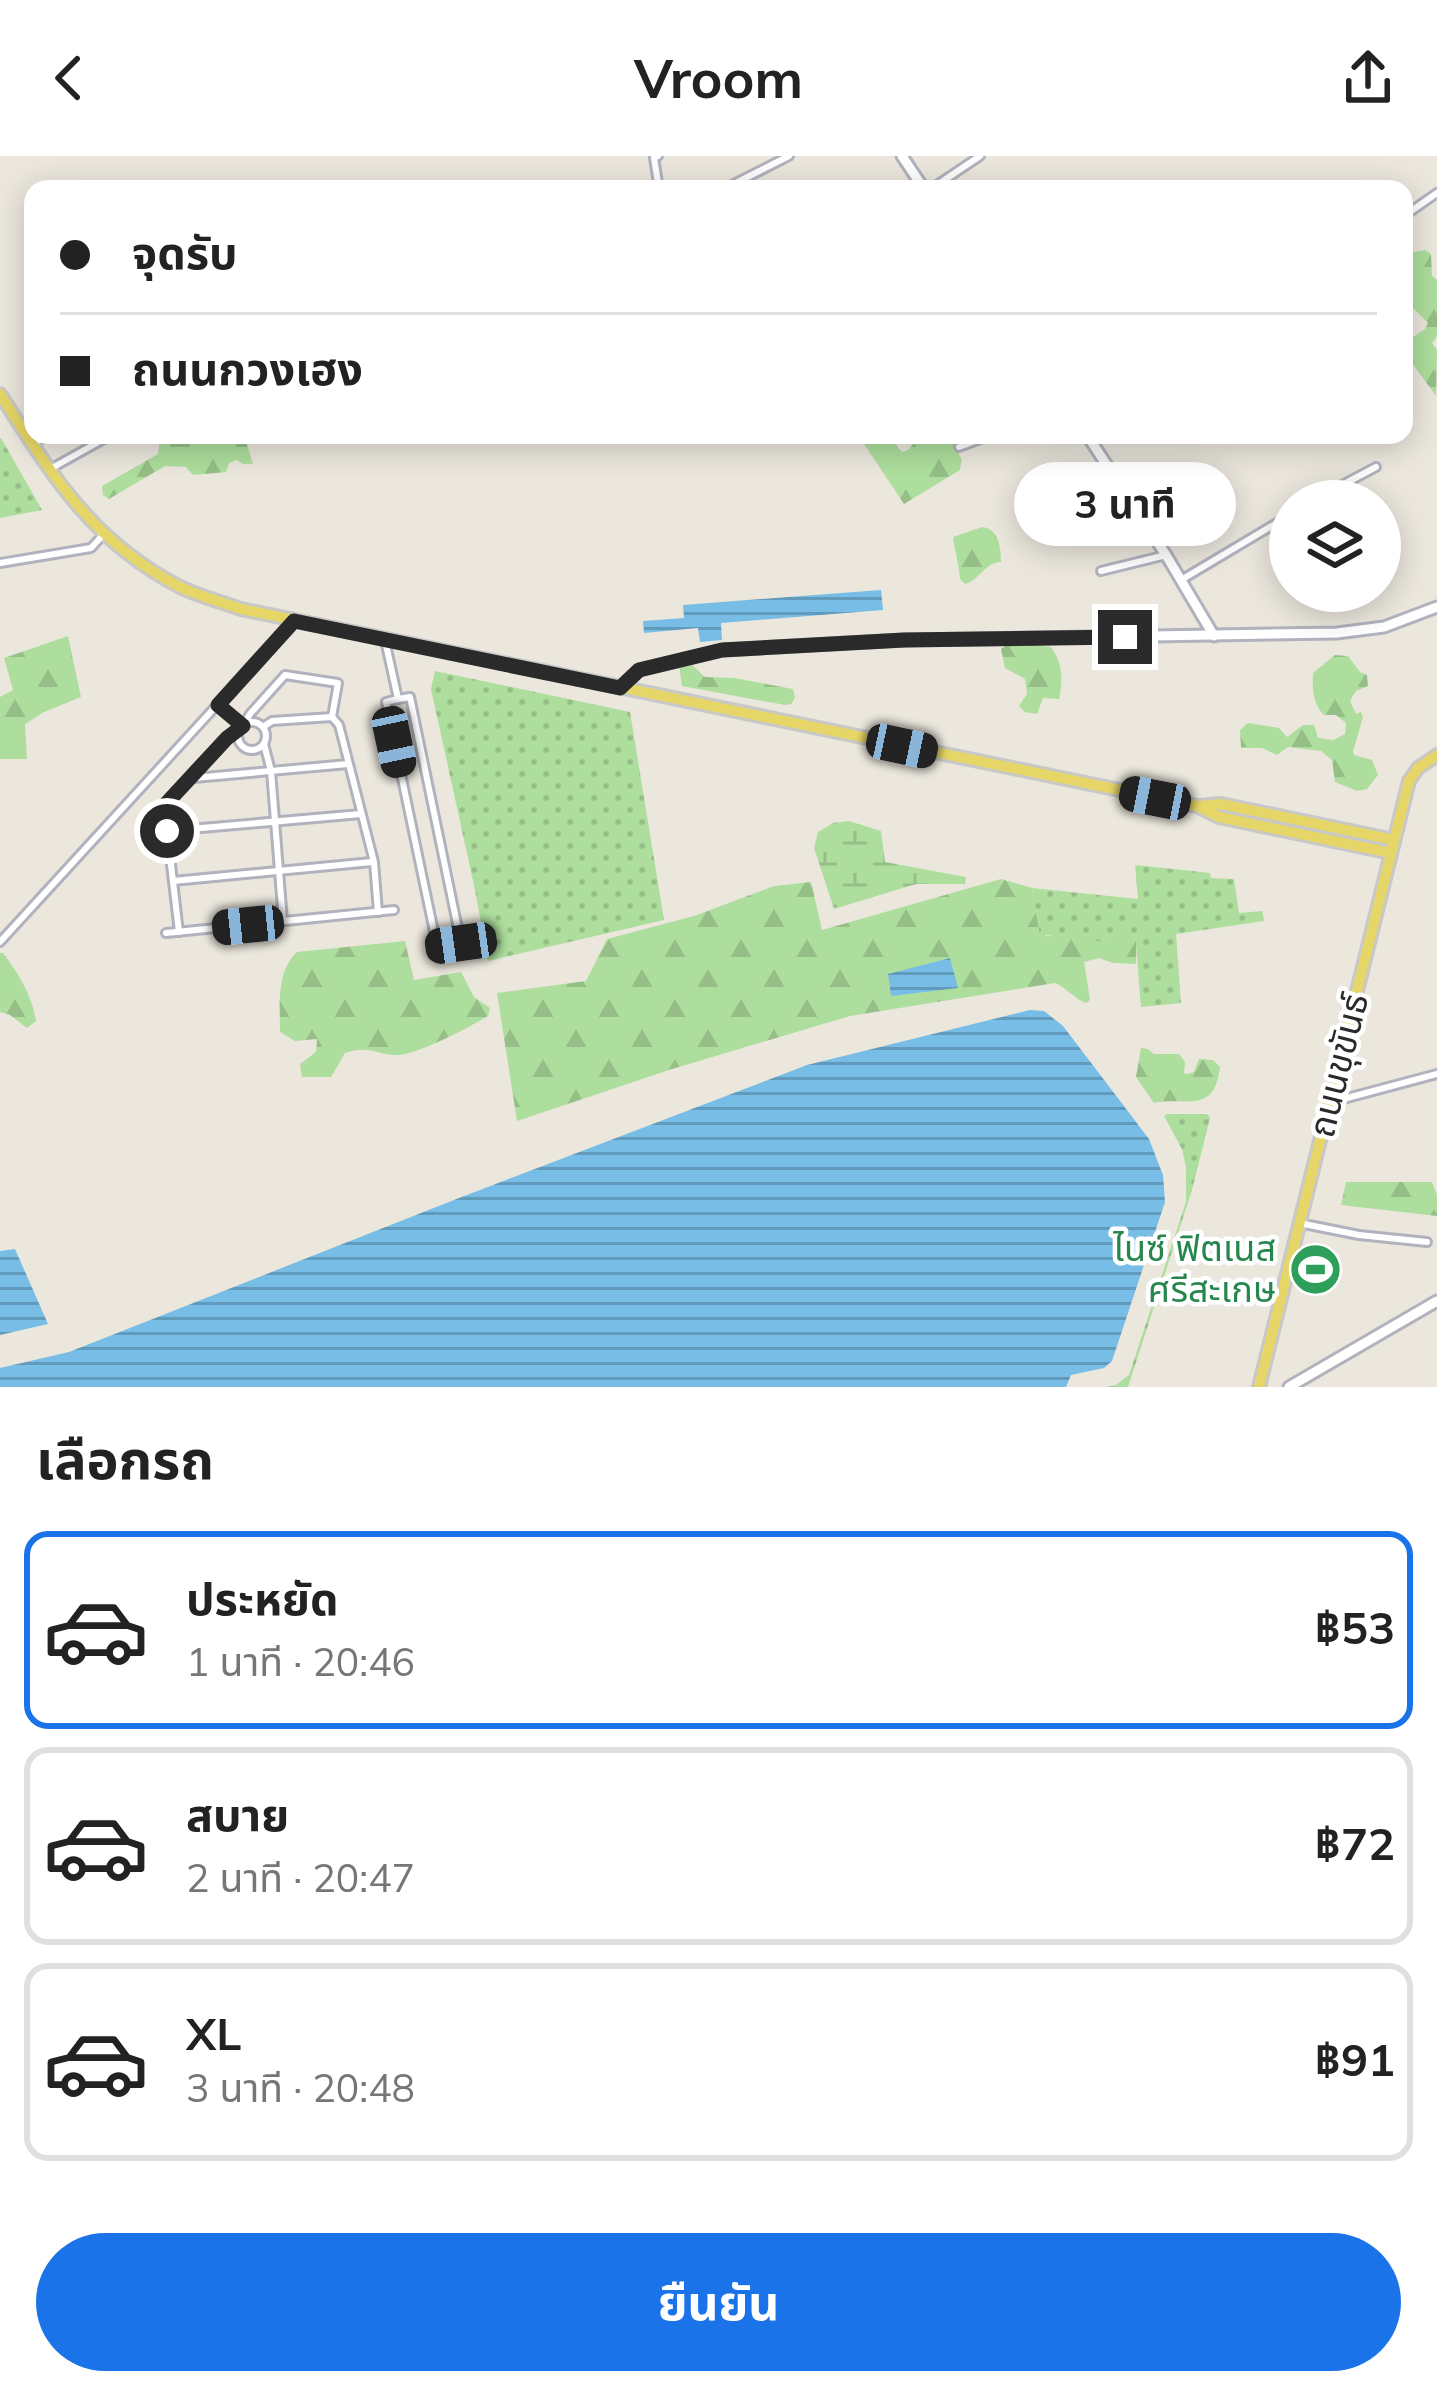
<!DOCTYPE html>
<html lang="th">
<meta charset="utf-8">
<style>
body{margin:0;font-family:Mulish,"Noto Sans Thai",sans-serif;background:#f6f6f6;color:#222;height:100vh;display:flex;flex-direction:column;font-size:45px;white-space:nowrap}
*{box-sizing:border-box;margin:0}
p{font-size:39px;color:#767676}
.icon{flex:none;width:66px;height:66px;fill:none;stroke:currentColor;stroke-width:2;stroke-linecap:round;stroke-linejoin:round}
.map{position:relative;height:1231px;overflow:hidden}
.sheet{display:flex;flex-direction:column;background:#fff;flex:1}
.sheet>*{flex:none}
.hud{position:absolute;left:24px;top:24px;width:1389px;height:264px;border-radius:24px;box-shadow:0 6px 30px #0003;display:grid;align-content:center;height:264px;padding:0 36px;background:#fff}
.buttons{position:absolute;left:1269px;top:324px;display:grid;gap:24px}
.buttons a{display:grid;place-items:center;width:132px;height:132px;border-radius:50%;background:#fff;box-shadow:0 6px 30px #0003;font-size:60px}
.end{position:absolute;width:54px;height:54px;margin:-27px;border:15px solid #2a2a2a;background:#fff;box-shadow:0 0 0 6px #fff}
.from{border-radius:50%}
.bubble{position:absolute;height:84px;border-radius:42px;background:#fff;box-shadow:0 6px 30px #0003;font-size:39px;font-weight:700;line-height:84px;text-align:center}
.car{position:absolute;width:36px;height:72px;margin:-36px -18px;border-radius:15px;box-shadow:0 0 9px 3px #0007;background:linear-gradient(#222 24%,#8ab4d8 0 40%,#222 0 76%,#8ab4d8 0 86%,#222 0)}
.hud b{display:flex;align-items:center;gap:42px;height:114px;font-size:45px}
.hud b+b{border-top:3px solid #e0e0e0}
.hud i{width:30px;height:30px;background:#222}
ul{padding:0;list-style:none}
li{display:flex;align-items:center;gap:36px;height:198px;margin:0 24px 18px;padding:0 12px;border:6px solid #e0e0e0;border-radius:24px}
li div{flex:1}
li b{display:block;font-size:45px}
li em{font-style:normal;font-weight:700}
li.current{border-color:#1a73e8}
li>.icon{width:108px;height:108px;stroke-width:1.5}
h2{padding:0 36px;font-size:54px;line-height:144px}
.action{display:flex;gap:24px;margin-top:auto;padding:24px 36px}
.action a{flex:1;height:138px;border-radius:72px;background:#1a73e8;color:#fff;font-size:48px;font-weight:700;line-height:138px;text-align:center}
header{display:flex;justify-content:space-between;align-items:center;height:156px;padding:0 36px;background:#fff;font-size:54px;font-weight:700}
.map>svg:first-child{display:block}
</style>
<header><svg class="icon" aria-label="back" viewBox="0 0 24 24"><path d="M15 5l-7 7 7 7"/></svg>Vroom<svg class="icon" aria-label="share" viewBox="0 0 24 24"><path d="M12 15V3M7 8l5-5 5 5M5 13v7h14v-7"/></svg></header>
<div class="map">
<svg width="1437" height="1231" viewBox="0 0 1437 1231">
<defs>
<pattern id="grass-dots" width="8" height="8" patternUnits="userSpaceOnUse" patternTransform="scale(3)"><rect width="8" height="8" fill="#adde9d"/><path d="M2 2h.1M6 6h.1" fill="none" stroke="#95bf87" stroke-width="1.8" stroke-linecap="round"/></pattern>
<pattern id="forest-firs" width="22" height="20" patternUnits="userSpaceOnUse" patternTransform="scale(3)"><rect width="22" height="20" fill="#adde9d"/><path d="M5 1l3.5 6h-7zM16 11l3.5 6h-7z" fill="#95bf87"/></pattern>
<pattern id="wetland-marsh" width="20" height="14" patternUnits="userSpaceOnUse" patternTransform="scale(3)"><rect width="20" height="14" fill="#adde9d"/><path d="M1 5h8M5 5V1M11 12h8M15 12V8" fill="none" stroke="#95bf87"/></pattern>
<pattern id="water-rules" width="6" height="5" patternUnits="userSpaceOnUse" patternTransform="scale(3)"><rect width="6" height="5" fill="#77bde6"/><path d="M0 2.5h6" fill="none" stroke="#629abb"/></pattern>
</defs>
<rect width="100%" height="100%" fill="#ebe7dd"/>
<g fill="url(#grass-dots)">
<path d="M0 282H1L42 354 0 362Z"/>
<path d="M435 515 630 556 664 764 488 805 475 734 431 533Z"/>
<path d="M1135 709 1210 717 1211 722 1234 723 1239 757 1262 755 1264 765 1176 778 1181 847 1141 851 1136 789 1107 777 1103 785 1085 786 1047 779 1040 782 1032 732 1138 743Z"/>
<path d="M1167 958H1207L1210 962 1192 1034 1128 1231H1107L1116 1229 1129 1219 1186 1046V1011L1182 993 1164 960Z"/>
</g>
<g fill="url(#forest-firs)">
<path d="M1425 94 1431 98 1432 120 1437 124V180L1432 187 1437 194 1436 240 1404 196V187L1425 173 1428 167 1404 143V101L1409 97Z"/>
<path d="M168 279H244L253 308H243L236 304 229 307 226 316 193 319 186 311 165 310 109 343 103 339 102 330 158 298 160 283Z"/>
<path d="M858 279H887L902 296 908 294 921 279C942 279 949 275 958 296 963 307 962 301 960 314L904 348Z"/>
<path d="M982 371C999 373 1001 391 1001 406 984 407 980 424 965 428L960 423C959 408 955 396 953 381Z"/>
<path d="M68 480 81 541 44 556 25 568 27 603H0V541L13 534 4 502Z"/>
<path d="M1011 486 1051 491C1063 508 1063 523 1059 543L1043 542 1037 558 1025 556 1019 550 1027 538 1025 523 1005 512 1001 493Z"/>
<path d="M1335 499 1348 500 1360 516 1367 519 1368 530 1356 535 1350 545 1356 558 1361 556 1363 561 1353 596 1354 599 1372 604 1378 619 1367 633 1357 635 1335 626 1332 604 1321 595 1288 591 1277 599 1262 592H1241L1240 574 1248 567 1279 572 1287 581 1303 569H1314L1318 582 1333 584 1345 578 1346 567 1336 559H1324C1313 550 1312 531 1313 517Z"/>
<path d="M684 506 691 508 705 521 734 522 793 533 795 542 791 548 785 549 682 530 679 509Z"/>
<path d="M1001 723 1032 732 1040 781C1056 777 1082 786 1103 785L1107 777 1129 778 1136 782V808L1113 807 1099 802 1084 806 1090 844 1086 847C1073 842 1067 832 1055 827L850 860 672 913 517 965 497 837 586 825 607 783 694 760 774 730 811 726 822 774Z"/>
<path d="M405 785 414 824 461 816 474 841 490 852 488 860C470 871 420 897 400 899 378 900 371 888 345 897L331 921H302L300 908 316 896 317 883 295 885 280 876C280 848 276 816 297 796Z"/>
<path d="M0 797H3C17 815 33 841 36 865L27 872 10 859 0 856Z"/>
<path d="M1141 892 1148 893 1154 898H1179L1185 906 1184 917 1187 918 1194 916 1199 903 1213 904 1220 911C1214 960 1186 940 1154 947L1136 921Z"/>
<path d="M1346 1026H1432L1437 1039V1060L1341 1049Z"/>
</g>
<path fill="url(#wetland-marsh)" d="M849 665 881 675 885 706 966 721 965 728H916L834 753 814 692 818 676 833 667Z"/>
<g fill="url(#water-rules)">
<path d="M881 434 883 454 721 467 722 484 700 486 698 472 644 477 643 465 684 462 683 449Z"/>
<path d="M950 802 958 832 891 840 888 818Z"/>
<path d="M1030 854 1044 855 1063 870 1149 983 1163 1019 1165 1046 1112 1205 1104 1212 1071 1219 1066 1231H0V1212L69 1196 459 1042 807 909Z"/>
<path d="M15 1093 48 1168 0 1179V1095Z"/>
</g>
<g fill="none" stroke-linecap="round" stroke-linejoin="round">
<defs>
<g id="street">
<path d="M658 0 654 2 659 33"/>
<path d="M724 33 789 0"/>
<path d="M931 33 980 0"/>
<path d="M1404 60 1437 37"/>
<path d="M32 288 49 279"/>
<path d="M959 291 991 279"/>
<path d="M52 312 111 279"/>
<path d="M1312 345 1376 311"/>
<path d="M1083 373 1138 360"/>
<path d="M0 407 91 392 103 379"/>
<path d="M1101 415 1166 399"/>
<path d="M1181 424 1290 359"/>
<path d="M385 484 398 543 410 541 461 787 437 790 386 546 398 543"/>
<path d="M218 549 243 570"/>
<circle cx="252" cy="580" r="14"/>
<path d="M263 571 272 565 332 561 339 569 374 706 378 756"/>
<path d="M264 588 271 615 283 765"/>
<path d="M194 622 348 608"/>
<path d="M167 675 361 658"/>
<path d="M173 725 372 706"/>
<path d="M179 776 164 650 227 582 243 570 250 558 285 519 338 527 332 561"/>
<path d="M166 777 394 754"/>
<path d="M0 786 294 465"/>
<path d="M1332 946 1437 918"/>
<path d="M1299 1067 1359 1079 1427 1086"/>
</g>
<g id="secondary">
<path d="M902 0 924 33"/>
<path d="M1087 279 1166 399 1214 480"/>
<path d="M621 532 639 514 723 494 904 484 1337 477 1384 471 1437 451"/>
<path d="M1289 1231 1437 1145"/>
</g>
<g id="primary">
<path d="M0 238C52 319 91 385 180 431 199 440 221 446 241 453L1197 650 1219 661 1391 697"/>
<path d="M1200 650 1221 648 1394 684"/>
<path d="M1259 1231 1409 625 1418 612 1437 599"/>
</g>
</defs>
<use href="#street" stroke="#b1b2bd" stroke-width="12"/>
<use href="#secondary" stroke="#b1b2bd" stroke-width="15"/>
<use href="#primary" stroke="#c8c8c8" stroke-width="16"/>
<use href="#street" stroke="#fff" stroke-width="6"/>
<use href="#secondary" stroke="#fff" stroke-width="9"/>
<use href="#primary" stroke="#e6d667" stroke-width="10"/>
</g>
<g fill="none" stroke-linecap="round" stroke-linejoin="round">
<path stroke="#2a2a2a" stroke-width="15" d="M167 675 164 650 227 582 243 570 218 549 294 465 620 532 639 514 722 494 904 484 1125 481"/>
</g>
<defs>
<symbol id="stadium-disc" viewBox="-11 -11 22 22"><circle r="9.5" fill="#2e9e5b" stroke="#fff"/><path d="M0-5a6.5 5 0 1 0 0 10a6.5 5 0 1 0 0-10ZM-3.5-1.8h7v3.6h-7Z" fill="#fff"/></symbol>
</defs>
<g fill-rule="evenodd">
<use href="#stadium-disc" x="1286" y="1084" width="59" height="59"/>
</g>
<g text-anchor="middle" stroke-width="9" stroke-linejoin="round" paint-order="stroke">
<g font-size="36" fill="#2a2a2a" stroke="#fff">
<text transform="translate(1338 909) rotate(-76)" y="13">ถนนขุขันธ์</text>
</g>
<g font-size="36" fill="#27864d" stroke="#fff" text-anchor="end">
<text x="1276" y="1105">ไนซ์ ฟิตเนส<tspan x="1276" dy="41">ศรีสะเกษ</tspan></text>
</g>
</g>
</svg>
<div class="buttons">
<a><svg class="icon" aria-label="layers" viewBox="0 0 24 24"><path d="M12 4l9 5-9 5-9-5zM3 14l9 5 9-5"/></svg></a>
</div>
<i class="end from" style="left:167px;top:675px"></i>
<i class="end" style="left:1125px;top:481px"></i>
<div class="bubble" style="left:1014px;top:306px;width:222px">3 นาที</div>
<i class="car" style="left:394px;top:586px;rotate:168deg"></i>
<i class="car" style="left:902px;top:590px;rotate:102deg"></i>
<i class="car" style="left:1155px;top:642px;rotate:281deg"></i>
<i class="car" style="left:248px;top:769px;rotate:264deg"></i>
<i class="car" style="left:461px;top:787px;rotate:262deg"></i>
<div class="hud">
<b><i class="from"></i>จุดรับ</b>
<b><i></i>ถนนกวงเฮง</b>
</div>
</div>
<section class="sheet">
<h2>เลือกรถ</h2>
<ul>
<li class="current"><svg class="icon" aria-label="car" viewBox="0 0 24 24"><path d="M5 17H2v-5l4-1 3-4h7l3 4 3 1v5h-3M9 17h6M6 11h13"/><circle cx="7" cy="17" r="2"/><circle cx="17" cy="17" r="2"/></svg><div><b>ประหยัด</b><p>1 นาที · 20:46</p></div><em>฿53</em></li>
<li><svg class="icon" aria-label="car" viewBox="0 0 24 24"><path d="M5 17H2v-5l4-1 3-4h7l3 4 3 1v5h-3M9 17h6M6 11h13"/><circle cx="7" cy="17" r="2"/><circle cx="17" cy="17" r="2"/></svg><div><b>สบาย</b><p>2 นาที · 20:47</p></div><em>฿72</em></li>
<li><svg class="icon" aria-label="car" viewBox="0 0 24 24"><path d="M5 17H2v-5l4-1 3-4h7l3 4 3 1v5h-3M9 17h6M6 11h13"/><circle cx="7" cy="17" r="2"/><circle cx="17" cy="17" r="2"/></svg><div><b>XL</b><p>3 นาที · 20:48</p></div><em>฿91</em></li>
</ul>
<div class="action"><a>ยืนยัน</a></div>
</section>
